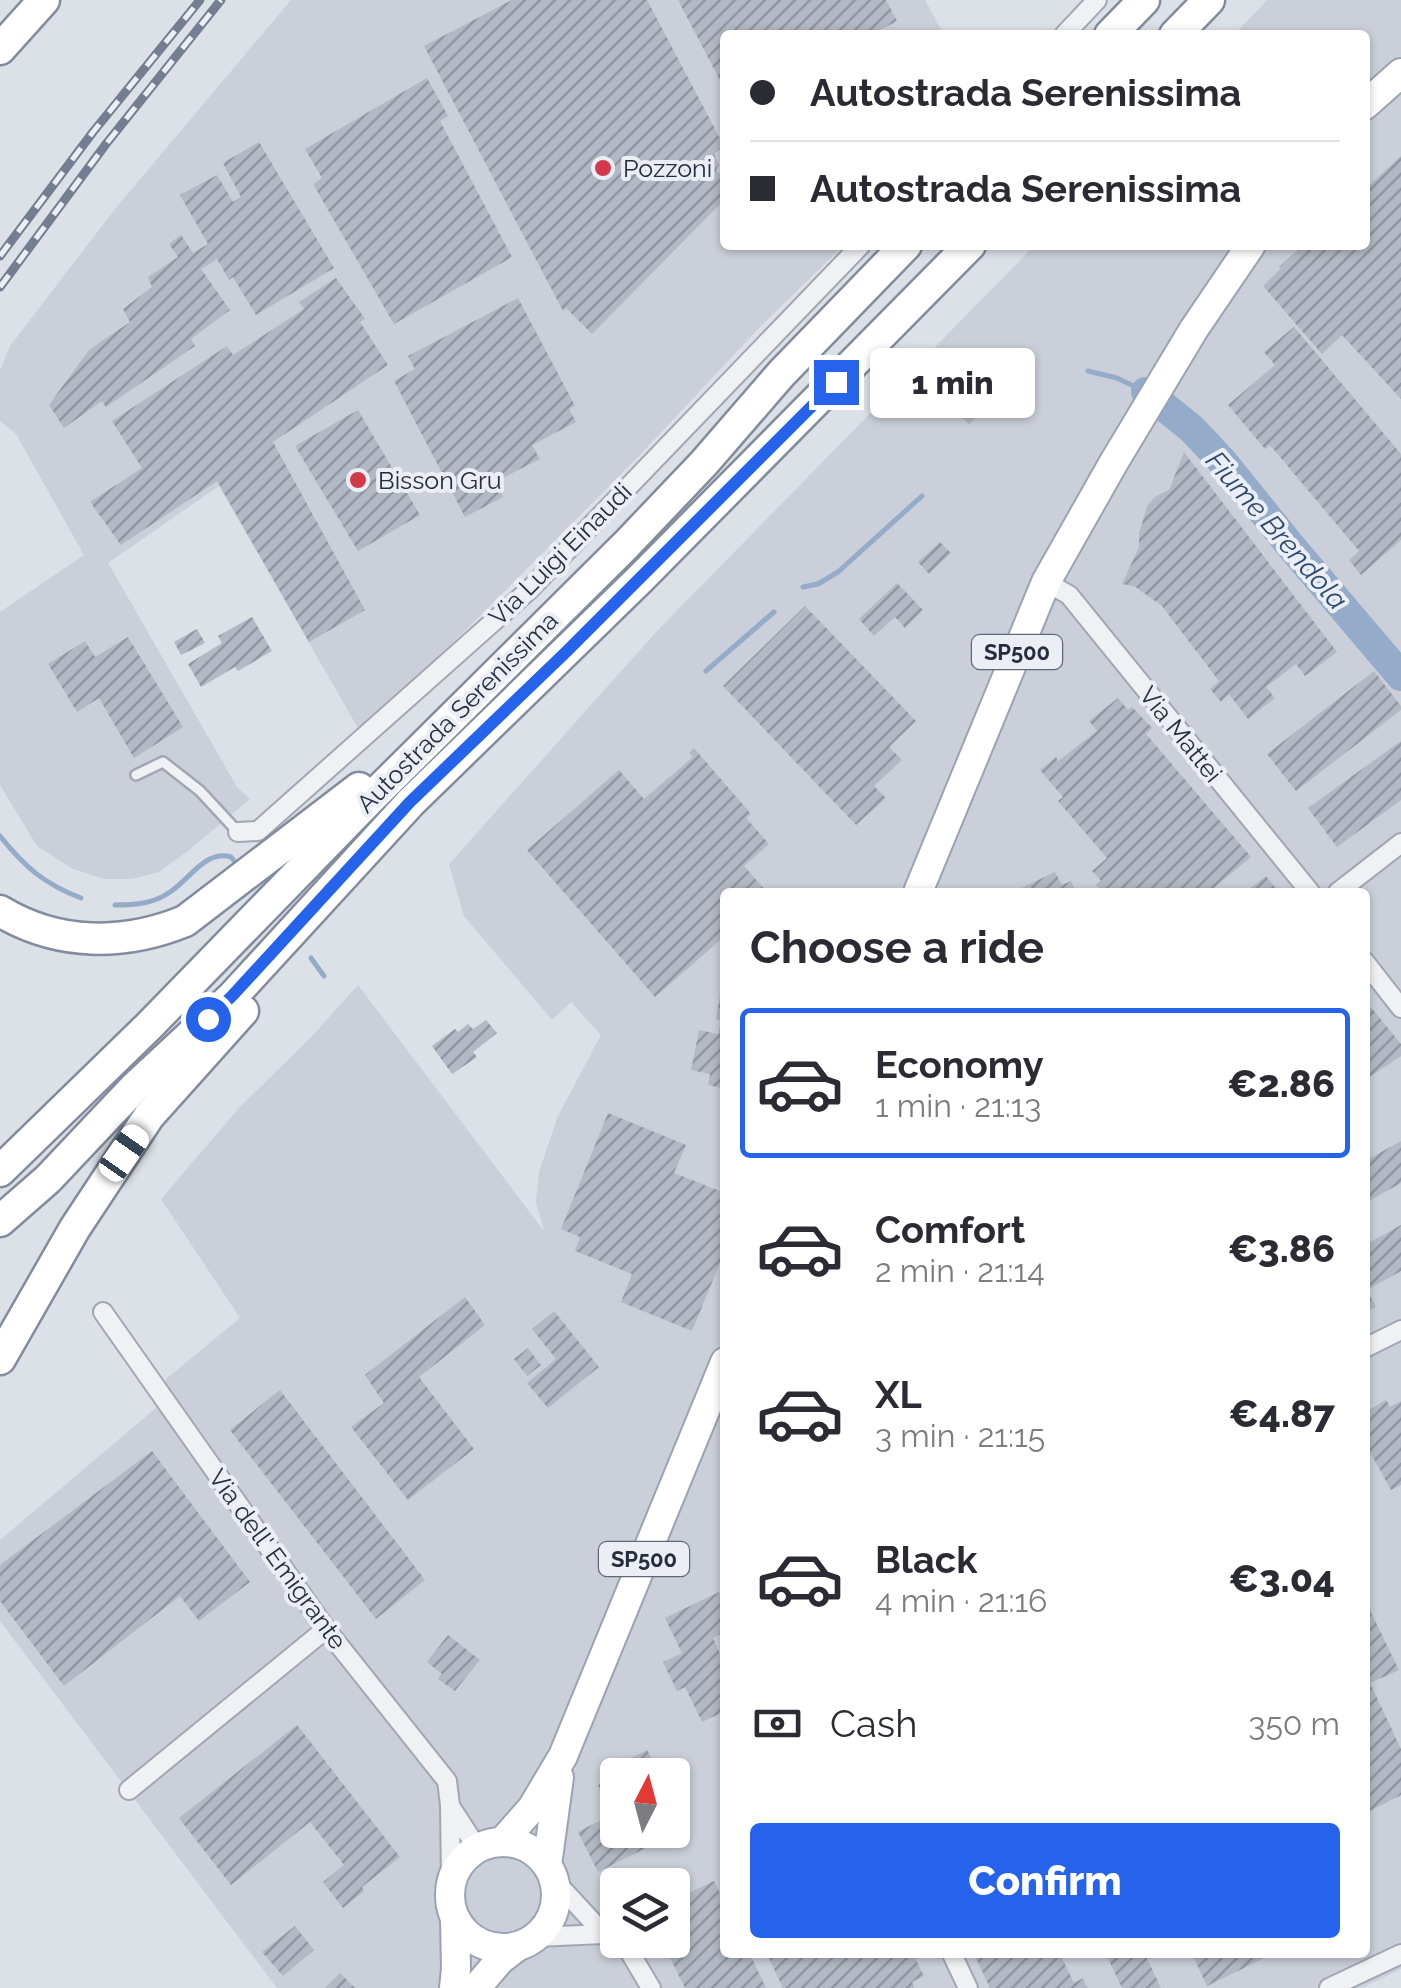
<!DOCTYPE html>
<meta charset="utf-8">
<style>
body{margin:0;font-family:Raleway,sans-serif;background:#f7f7f7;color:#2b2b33;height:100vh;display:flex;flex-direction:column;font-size:38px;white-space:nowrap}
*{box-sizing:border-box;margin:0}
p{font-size:32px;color:#7c7c81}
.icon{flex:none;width:55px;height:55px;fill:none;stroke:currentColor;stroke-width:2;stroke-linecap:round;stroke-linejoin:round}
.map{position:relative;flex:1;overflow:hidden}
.panel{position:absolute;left:720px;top:888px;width:650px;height:1070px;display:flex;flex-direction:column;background:#fff;border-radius:10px;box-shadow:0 2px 8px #0004}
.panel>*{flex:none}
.hud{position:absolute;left:720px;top:30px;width:650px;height:220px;border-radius:10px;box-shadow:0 2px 8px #0004;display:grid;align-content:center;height:220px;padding:0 30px;background:#fff}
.needle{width:65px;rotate:6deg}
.fabs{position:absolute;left:600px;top:1758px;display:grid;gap:20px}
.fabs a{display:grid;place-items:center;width:90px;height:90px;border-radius:10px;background:#fff;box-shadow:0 2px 8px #0004;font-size:50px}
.end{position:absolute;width:45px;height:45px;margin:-22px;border:12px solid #2563eb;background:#fff;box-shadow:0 0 0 5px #fff}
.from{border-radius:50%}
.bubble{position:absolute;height:70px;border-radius:10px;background:#fff;box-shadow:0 2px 8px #0004;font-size:32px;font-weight:800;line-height:70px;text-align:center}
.car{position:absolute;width:30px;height:60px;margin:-30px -15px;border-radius:12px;box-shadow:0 0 8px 2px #0007;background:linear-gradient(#fff 24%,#345 0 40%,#fff 0 76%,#345 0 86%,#fff 0)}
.hud b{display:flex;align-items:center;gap:35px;height:95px;font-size:38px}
.hud b+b{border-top:2px solid #e1e1e2}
.hud i{width:25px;height:25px;background:#2b2b33}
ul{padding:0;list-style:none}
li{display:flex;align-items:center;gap:30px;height:150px;margin:0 20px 15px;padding:0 10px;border:5px solid transparent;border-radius:10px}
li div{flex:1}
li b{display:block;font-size:38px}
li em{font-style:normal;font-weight:800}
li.active{border-color:#2563eb}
li>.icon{width:90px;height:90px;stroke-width:1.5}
h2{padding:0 30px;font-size:45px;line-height:120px}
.pay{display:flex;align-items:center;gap:25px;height:110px;padding:0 30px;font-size:38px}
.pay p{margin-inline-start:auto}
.cta{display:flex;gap:20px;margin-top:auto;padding:20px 30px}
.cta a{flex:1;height:115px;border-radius:10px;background:#2563eb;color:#fff;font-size:40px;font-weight:800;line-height:115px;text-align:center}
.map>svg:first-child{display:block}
</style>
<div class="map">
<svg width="1401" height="1988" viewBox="0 0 1401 1988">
<defs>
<pattern id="building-hatch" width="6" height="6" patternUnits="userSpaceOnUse" patternTransform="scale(2.5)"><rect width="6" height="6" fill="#b3b9c4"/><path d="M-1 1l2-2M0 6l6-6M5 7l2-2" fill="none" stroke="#9197a1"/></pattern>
</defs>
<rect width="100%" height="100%" fill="#dce0e7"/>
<g fill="#cacfd9" fill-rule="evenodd">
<path d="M291 0H925L944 35H725V245H844L758 329 639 456 477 619 430 665 358 728 219 486 108 563 237 787 250 799 188 851 159 872 132 879H104L73 869 37 846 0 785V612L84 555 16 434 0 421V370L10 346 115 209Z"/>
<path d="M1267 0H1401V1969L1362 1988H277L0 1621V1540L156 1408 166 1379 240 1318 161 1199 239 1108 315 1033 358 985 544 1231 536 1202 539 1172 558 1116 601 1035 571 1002 552 1020 464 916 449 864 657 631 1035 245H1365V35H1234ZM725 892H1365V1952H725ZM618 1775H672V1830H618ZM618 1885H672V1940H618Z"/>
</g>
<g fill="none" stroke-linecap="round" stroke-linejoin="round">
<g stroke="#94acca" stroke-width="5">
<path d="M1088 371 1117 378 1146 392"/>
<path d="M803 587 818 584 838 572 922 496"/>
<path d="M706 671 774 612"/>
<path d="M0 836C25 867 44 884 81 898"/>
<path d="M115 905C134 905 153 904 170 892 189 880 206 849 231 857L236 863"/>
<path d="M311 958 324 976"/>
</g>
<path stroke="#94acca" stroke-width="30" d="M1146 392 1192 429 1223 462 1289 544 1401 676"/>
</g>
<g fill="url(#building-hatch)">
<path d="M512 0H647L724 146 714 154 719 165 716 170 725 179V199L592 334 566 308 563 311 424 46Z"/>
<path d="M678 0H886L897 21 871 35H725V90Z"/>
<path d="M427 78 448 116 440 121 512 257 394 324 313 184 322 178 305 149Z"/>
<path d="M259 142 334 268 256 315 233 277 229 280 217 259 201 269 230 310 191 339 195 346 106 407 102 401 64 428 49 405 89 350 130 322 123 309 152 287 148 277 178 257 169 244 181 235 193 253 208 244 180 195 217 175 233 202 241 197 223 163Z"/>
<path d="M1401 156V399L1342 335 1322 354 1263 286 1281 268 1279 267 1303 245H1365V189Z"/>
<path d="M336 278 365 319 360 322 388 365 273 442 365 610 309 642 217 481 121 545 90 502 142 468 112 421 227 346 233 355 298 313 304 309 299 302Z"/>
<path d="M518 298 575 406 569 409 576 422 532 445 540 459 495 482 503 497 465 517 394 381 415 369 408 356Z"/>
<path d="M1294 327 1401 454V540L1361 575 1349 560 1359 551 1270 445 1265 449 1228 405 1275 365 1264 352Z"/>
<path d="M979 385 994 399 969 424 955 410Z"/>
<path d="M358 410 420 515 358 551 295 446Z"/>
<path d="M1184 452 1337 652 1305 676 1296 664 1266 687 1275 698 1248 719 1229 694 1221 702 1210 689 1219 681 1162 606 1134 586 1122 584 1139 547V534L1147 506 1156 496 1169 490Z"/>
<path d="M940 542 951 553 929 574 918 562Z"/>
<path d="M897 583 923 610 905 628 895 617 874 636 859 619Z"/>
<path d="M805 606 916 721 889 747 902 760 874 786 886 798 856 825 723 686Z"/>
<path d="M252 617 272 651 238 671 235 667 201 687 188 664 222 643 218 636Z"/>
<path d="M197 629 205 643 181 655 174 642Z"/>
<path d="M128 637 183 727 134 758 99 698 77 712 48 664 85 641 95 657Z"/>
<path d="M1374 671 1401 706V710L1296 791 1267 754Z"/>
<path d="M1118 698 1128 710 1132 707 1152 728 1146 734 1251 857 1209 892H1102L1096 885 1101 881 1092 871 1107 858 1058 801 1063 797 1040 770 1056 757 1058 761 1097 731 1089 721Z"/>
<path d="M1401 741V800L1337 847 1308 808Z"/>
<path d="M694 748 751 814 746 818 769 844 744 866 767 892H725V936L655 997 527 850 619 770 644 799 693 757 689 753Z"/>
<path d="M1055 872 1062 885 1071 881 1076 892H1013Z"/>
<path d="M1266 876 1279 892H1245Z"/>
<path d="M720 996 725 997V1089L708 1085 710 1074 691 1070 699 1030 718 1034 721 1020 716 1019Z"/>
<path d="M1365 1000 1401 1044V1056L1365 1080Z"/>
<path d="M486 1020 497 1033 473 1052 477 1057 452 1074 432 1046 455 1029 458 1032 468 1024 473 1029Z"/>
<path d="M608 1113 686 1145 674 1173 725 1193V1251L692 1331 621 1302 632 1274 575 1251 580 1237 561 1229Z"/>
<path d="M1401 1141V1183L1365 1203V1161Z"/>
<path d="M1401 1225V1271L1367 1290 1376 1307 1365 1313V1245Z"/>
<path d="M465 1297 485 1325 419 1377 474 1449 408 1500 351 1427 384 1403 365 1375Z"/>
<path d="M554 1311 599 1367 548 1408 527 1383 556 1359 532 1329Z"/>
<path d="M528 1348 541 1365 527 1376 514 1359Z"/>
<path d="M280 1390 425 1580 376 1619 230 1430Z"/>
<path d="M1386 1400 1390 1407 1401 1401V1485L1391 1490 1365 1443V1412Z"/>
<path d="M152 1451 250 1582 199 1621 180 1596 64 1686 0 1601V1565Z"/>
<path d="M719 1592 725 1604V1629L722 1630 723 1633 713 1638 725 1665V1711L702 1722 685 1687 677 1691 663 1662 682 1653 665 1618Z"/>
<path d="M1365 1600 1399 1670 1370 1683 1401 1749V1795L1366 1813Z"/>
<path d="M448 1635 480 1660 455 1691 438 1679 442 1674 427 1662Z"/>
<path d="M297 1725 400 1857 362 1887 364 1891 343 1908 323 1882 344 1865 310 1822 231 1885 179 1818Z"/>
<path d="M647 1750 661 1775H618V1830H672V1797L688 1827 598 1872 578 1832 612 1814 598 1785 617 1775 611 1768Z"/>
<path d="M714 1881 725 1903V1952H749L766 1988H685L661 1940H672V1901Z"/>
<path d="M295 1926 314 1950 283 1976 262 1952Z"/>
<path d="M766 1952H912L924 1976 912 1982 915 1988H783Z"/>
<path d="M973 1952H1059L1074 1983 1083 1978 1087 1988H990Z"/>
<path d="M1105 1952H1144L1161 1988H1122Z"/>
<path d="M1191 1952H1277L1207 1986Z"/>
<path d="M340 1973 355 1988H325Z"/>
</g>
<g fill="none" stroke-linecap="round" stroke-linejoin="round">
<defs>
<path id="service" d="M136 775 163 762 200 791 238 832"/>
<g id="minor">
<path d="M1064 35 1097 0"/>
<path d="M1046 582 1069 595 1310 892"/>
<path d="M238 832 258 831 529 590 861 245"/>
<path d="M1338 892 1401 843"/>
<path d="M1365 962 1401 1008"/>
<path d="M103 1312 326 1629 447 1781 450 1805 451 1883"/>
<path d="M1365 1348 1401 1330"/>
<path d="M129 1790 326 1629"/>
<path d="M450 1806 472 1840 482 1846"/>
<path d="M554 1880 604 1934 629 1951 651 1988"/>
<path d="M536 1937 604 1934"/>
<path d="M951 1952 968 1988"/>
<path d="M1329 1988 1401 1954"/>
</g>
<g id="primary">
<path d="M1365 105 1401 73"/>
<path d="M918 892 1046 582 1114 462 1194 329 1251 245"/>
<path d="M502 1842 532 1808 563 1756 725 1362"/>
<circle cx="503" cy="1895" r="53"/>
<path d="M547 1865 559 1777"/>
<path d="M454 1988 456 1969 455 1918"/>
<path d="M476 1988 500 1960 517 1947"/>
</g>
<g id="motorway">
<path d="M1110 35 1144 0"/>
<path d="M1175 35 1209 0"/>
<path d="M0 49 44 0"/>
<path d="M0 911C58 946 124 946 185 921L359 788"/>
<path d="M0 1171 149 1026 371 798 626 545 704 463 781 374 906 245"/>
<path d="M0 1221 48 1179 134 1088 233 996 411 802 640 579 970 245"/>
<path d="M0 1359 75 1228 149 1116 243 1011"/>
</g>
</defs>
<use href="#service" stroke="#a1a7b1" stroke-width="14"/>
<use href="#minor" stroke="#a1a7b1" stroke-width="22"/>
<use href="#primary" stroke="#9ba3b3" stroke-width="32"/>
<use href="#motorway" stroke="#838c9e" stroke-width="35"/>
<use href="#service" stroke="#eff1f5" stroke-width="9"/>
<use href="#minor" stroke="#eff1f5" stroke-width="18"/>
<use href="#primary" stroke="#fff" stroke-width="28"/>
<use href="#motorway" stroke="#fff" stroke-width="30"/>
<defs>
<g id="rail">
<path d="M0 256 93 132 200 0"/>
<path d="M0 287 106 144 221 0"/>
</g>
</defs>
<use href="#rail" stroke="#757e91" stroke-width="9"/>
<use href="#rail" stroke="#ebeff5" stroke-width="5" stroke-dasharray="15" stroke-linecap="butt"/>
</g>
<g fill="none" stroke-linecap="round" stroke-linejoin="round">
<path stroke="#2563eb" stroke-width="12" d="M208 1019 232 996 410 802 565 653 836 382"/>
</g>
<g fill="#d43949" stroke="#ebeff5" stroke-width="4">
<circle cx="603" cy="168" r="10"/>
<circle cx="358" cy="480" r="10"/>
</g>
<g text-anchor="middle" stroke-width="8" stroke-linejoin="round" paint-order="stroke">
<g fill="#ebeff5" stroke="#606775" stroke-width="2.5">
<rect x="972" y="635" width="90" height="34" rx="8"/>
<rect x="599" y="1542" width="90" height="34" rx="8"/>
</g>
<g font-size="22" font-weight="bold" fill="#252d3e">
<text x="1017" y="660">SP500</text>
<text x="644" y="1567">SP500</text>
</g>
<g font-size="25" fill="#252d3e" stroke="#ebeff5" text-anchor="start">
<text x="623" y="177">Pozzoni</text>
<text x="378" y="489">Bisson Gru</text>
</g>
<g font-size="25" fill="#252d3e" stroke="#ebeff5">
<text transform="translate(560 554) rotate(-45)" y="9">Via Luigi Einaudi</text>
<text transform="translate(457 712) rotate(-45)" y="9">Autostrada Serenissima</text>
<text transform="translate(1181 734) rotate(51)" y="9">Via Mattei</text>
<text transform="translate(278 1559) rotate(54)" y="9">Via dell' Emigrante</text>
</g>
<g font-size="28" font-style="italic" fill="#2d4a74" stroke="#ebeff5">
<text transform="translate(1277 530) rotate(49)" y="10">Fiume Brendola</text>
</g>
</g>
</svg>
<div class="fabs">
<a><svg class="needle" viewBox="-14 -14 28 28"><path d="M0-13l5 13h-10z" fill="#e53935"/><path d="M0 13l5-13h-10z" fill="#7c7c81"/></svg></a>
<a><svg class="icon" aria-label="layers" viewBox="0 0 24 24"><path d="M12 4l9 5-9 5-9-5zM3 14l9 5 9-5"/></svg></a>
</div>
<i class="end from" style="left:208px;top:1019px"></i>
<i class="end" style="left:836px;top:382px"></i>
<div class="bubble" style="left:870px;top:348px;width:165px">1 min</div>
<i class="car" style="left:124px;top:1153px;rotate:35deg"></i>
<div class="hud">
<b><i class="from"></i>Autostrada Serenissima</b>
<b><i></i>Autostrada Serenissima</b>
</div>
<section class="panel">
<h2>Choose a ride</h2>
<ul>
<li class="active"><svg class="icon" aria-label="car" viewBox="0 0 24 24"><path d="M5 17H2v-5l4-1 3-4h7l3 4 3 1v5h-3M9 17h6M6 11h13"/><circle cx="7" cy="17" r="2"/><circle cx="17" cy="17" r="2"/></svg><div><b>Economy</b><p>1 min · 21:13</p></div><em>€2.86</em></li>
<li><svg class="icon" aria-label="car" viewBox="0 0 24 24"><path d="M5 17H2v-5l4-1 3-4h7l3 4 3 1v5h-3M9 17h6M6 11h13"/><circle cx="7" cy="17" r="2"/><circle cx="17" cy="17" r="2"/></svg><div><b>Comfort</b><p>2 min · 21:14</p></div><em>€3.86</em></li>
<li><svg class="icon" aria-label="car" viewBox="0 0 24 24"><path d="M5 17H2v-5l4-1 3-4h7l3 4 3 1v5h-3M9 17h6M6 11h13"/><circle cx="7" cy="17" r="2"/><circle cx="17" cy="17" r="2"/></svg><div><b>XL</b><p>3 min · 21:15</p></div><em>€4.87</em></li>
<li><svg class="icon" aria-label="car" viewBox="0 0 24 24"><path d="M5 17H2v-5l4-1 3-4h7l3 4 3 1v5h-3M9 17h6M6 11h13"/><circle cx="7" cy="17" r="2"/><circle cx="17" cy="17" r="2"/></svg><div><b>Black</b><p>4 min · 21:16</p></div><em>€3.04</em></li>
</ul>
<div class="pay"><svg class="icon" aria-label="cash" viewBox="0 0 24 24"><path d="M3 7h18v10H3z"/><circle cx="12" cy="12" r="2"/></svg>Cash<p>350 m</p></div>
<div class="cta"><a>Confirm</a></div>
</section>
</div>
